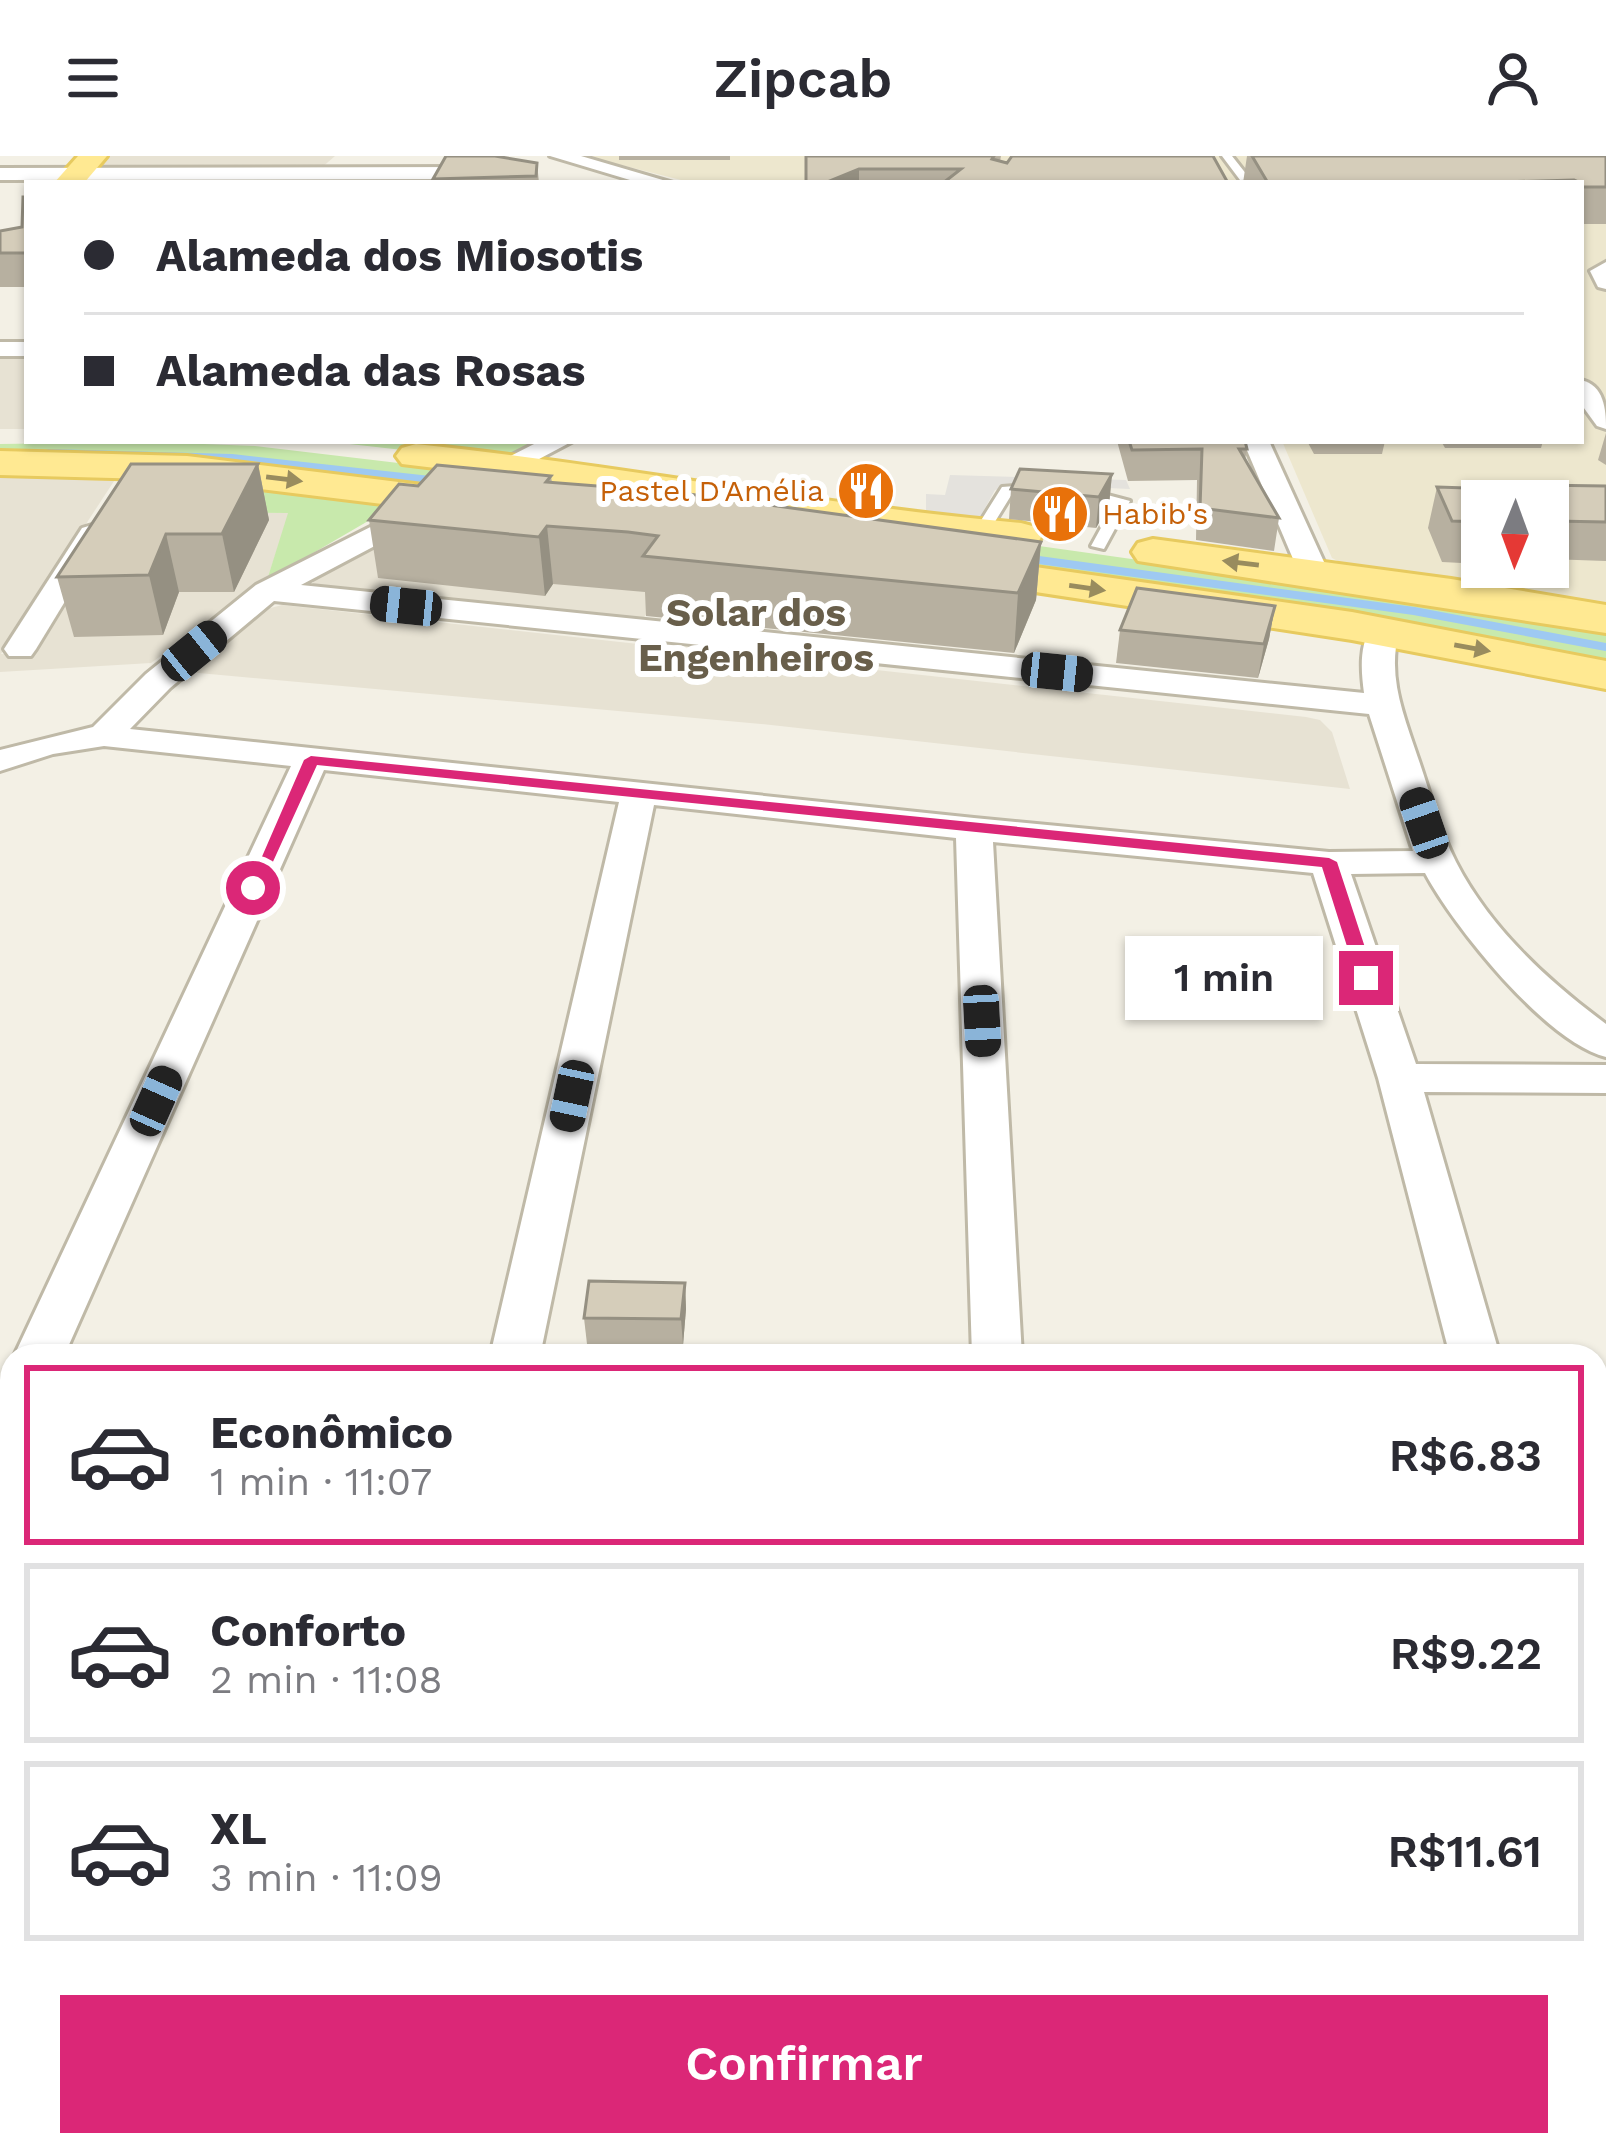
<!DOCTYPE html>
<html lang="pt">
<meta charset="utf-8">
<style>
body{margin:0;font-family:"Work Sans",sans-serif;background:#f7f7f7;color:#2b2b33;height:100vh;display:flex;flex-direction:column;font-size:45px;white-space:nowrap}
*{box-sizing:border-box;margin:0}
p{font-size:39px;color:#7c7c81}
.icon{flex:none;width:66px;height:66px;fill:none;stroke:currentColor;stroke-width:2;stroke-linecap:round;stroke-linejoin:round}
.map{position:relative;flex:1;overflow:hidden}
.drawer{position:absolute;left:0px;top:1188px;width:1608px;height:813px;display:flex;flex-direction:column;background:#fff;border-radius:36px 36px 0 0;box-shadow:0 3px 9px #0004}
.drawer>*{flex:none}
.hud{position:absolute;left:24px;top:24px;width:1560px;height:264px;border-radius:0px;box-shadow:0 3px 9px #0004;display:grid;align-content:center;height:264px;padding:0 60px;background:#fff}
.needle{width:78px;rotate:181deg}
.fabs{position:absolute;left:1461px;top:324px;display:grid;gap:24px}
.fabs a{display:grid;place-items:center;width:108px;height:108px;border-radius:0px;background:#fff;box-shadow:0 3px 9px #0004;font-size:60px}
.end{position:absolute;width:54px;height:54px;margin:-27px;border:15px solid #db2777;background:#fff;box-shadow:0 0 0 6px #fff}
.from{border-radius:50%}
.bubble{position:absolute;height:84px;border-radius:0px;background:#fff;box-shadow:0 3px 9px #0004;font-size:39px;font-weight:600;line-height:84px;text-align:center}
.car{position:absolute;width:36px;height:72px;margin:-36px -18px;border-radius:15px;box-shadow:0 0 9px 3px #0007;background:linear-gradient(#222 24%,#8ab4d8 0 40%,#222 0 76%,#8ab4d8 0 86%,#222 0)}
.hud b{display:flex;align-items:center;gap:42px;height:114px;font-size:45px}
.hud b+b{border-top:3px solid #e1e1e2}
.hud i{width:30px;height:30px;background:#2b2b33}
ul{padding:21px 0 0;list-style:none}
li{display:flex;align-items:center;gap:36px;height:180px;margin:0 24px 18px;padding:0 36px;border:6px solid #e1e1e2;border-radius:0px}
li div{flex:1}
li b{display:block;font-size:45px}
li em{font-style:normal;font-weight:600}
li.on{border-color:#db2777}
li>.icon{width:108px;height:108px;stroke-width:1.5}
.primary-button{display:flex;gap:24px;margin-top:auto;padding:24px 60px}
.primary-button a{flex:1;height:138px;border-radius:0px;background:#db2777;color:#fff;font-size:48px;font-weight:600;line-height:138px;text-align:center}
header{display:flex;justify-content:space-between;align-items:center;height:156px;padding:0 60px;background:#fff;font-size:54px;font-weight:600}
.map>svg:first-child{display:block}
</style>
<header><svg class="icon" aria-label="menu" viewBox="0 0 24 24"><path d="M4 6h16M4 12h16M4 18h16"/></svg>Zipcab<svg class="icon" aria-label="person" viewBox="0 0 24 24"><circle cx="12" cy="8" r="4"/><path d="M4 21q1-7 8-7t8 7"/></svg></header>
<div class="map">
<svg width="1606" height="2000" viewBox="0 0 1606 2000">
<rect width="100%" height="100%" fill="#f3f0e5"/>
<g fill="#e7e2d3">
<path d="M104 0H335L320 13H94Z"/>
<path d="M27 201V273H0V202Z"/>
<path d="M0 318 118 319 1 498H34L126 356 289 357 267 424 151 507 0 516Z"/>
<path d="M435 356 692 396 642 464 313 429V422Z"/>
<path d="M282 449 1306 561 1320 564 1332 576 1350 633 761 568 177 515 259 455Z"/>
</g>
<path fill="#ede7ce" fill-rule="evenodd" d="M585 0H1606V457L1355 414 1332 402 1282 285H1581V27H693ZM1482 345H1548V411H1482Z"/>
<g fill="#c8e9ac">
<path d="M323 285H544L500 305Z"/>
<path d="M152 286 255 290 449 313 450 334 0 303V288Z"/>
<path d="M537 318C893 372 1250 416 1606 473V512L507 335Z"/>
<path d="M146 320 384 344 387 354 267 424 288 357 126 356Z"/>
</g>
<path fill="#e4e2dd" d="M950 319 1126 324 1130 333 1020 328 995 334 979 363 926 356V338L945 339Z"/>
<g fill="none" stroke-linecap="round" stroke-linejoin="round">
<g stroke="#9ec9f2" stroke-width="8">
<path d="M49 297 232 302 430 324"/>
<path d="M1024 402 1414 455 1606 491"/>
</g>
<defs>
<g id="service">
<path d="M1222 0H1232L1247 19 1278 22 1240 24Z"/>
<path d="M1043 328 1050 332 1048 335 1012 338 988 377H978L975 374 1002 331Z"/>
<path d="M1077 331 1130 345 1104 393 1091 390 1114 348 1072 338 1070 335Z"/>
</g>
<g id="minor">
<path d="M550 0H581L673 27H640Z"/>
<path d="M0 12 473 11 483 17 473 23 0 24Z"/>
<path d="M1606 106V133L1598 131 1590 115Z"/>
<rect x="0" y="186" width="27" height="14"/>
<path d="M1581 224C1604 229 1606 253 1606 273L1597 270 1581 248Z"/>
<path d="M540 285H573L301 429 1364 537C1361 514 1359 490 1372 469H1394L1399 476C1387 521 1404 560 1418 602 1430 636 1439 673 1456 706 1490 772 1547 824 1606 868V901C1546 886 1454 771 1425 717L1351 718 1416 908 1606 909V937L1424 936 1500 1200H1450L1378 922 1313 717 993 686 1022 1200H972L956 682 654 649 540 1200H490L619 646 324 614 64 1200H14L291 610 104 590 53 598 0 615V594L93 571 146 518 256 429ZM274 445 1369 558 1413 695 1329 696 974 662 130 573 170 532Z"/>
<path d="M1243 285H1269L1329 417 1325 423 1314 426 1299 417Z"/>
<path d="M92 369 106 378 36 493 31 500H9L4 493 82 372Z"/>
<path d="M12 1240V1303L0 1306V1244Z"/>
<path d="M0 1489 12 1490V1540L0 1539Z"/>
<rect x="1596" y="1550" width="10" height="54"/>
<path d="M1596 1608 1606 1612V1699L1596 1695Z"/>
<path d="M297 1989H367L365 2000H293Z"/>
</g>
<g id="primary">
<path d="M78 0H107L84 27H54Z"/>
<path d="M416 288C619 309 818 349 1021 367L1036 371 1042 380 1036 389 1021 393 879 380 567 328 402 308 396 300 402 292Z"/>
<path d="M0 295 187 300 480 336 494 339 500 348 494 357 480 360 187 324 0 319Z"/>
<path d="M1153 383 1451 423 1606 449V477L1138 405 1132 396 1138 387Z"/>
<path d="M951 399 1352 456 1606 505V533L1352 484 936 421 929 412 936 403Z"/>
</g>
</defs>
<use href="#service" stroke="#bfb9a7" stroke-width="6"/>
<use href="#minor" stroke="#bfb9a7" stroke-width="6"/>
<use href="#primary" stroke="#e7ca5f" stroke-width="6"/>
<use href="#service" fill="#fff" fill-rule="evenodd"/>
<use href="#minor" fill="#fff" fill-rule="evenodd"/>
<use href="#primary" fill="#ffe992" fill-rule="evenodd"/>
</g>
<g fill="#b7b0a0">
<rect x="619" y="0" width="111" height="4"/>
<path d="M806 0H1001L1000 5 1007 7 1228 27H806Z"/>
<path d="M1247 0H1606V68H1581V27H1243Z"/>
<path d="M537 7 539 27H433V23Z"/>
<path d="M27 41V131H0V75L22 71Z"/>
<path d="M1606 277V309L1598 304Z"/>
<path d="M1117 285H1245L1247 293 1245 304 1279 362 1274 395 1196 384 1197 324 1128 325Z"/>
<path d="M1307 285H1385L1382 298H1314Z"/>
<path d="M1441 285H1543L1541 292H1445Z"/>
<path d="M258 308 269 364 234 436H179L163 479 74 481 57 421Z"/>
<path d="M1112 318 1109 349 1096 372 1009 363 1011 333Z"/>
<path d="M551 320 552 327 1041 386 1036 444 1014 497 646 460 645 436 553 428 545 440 378 422 369 364 418 330Z"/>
<path d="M1535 329 1606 330V405L1548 403V345H1482V408L1442 406 1428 372 1437 331 1531 343Z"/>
<path d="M1275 450 1269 483 1258 522 1116 507 1120 474Z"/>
<path d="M685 1127 686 1153 683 1189 587 1188 584 1162Z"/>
</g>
<g fill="#959082">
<path d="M859 13V27H825Z"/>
<path d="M258 308 269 364 234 436 222 378Z"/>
<path d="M1112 318 1109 349 1096 372 1099 341Z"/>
<path d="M547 370 553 428 545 440 539 381Z"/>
<path d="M166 378 179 436 163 479 149 419Z"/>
<path d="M1041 386 1036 444 1014 497 1018 437Z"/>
<path d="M1275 450 1269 483 1258 522 1264 488Z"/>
<path d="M685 1127 686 1153 683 1189 681 1163Z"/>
</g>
<g fill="#d5cdba" stroke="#959082" stroke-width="3">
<path d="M446 0H495L537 7 536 20 433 23Z"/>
<path d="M806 0H994L992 3 1007 7 1012 0H1213L1228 27H943L961 13H859L825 27H806Z"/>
<path d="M1252 0H1606V31H1582L1581 27 1574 24 1466 27H1268Z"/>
<path d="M23 41H27V97H0V75L22 71Z"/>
<path d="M1129 285H1245L1247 293H1239L1279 362 1200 352 1202 293 1132 294Z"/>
<path d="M131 308H258L222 378H166L149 419 57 421Z"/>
<path d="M437 309 551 320 546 326 674 336 1041 386 1018 437 643 400 658 380 628 376 547 370 539 381 369 364 399 328 418 330Z"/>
<path d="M1020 313 1112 318 1099 341 1011 333Z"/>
<path d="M1535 329 1606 330V366L1554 365 1548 354V345H1543Z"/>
<path d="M1437 331 1526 334 1532 345H1482V366L1452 365Z"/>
<path d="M1137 432 1275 450 1264 488 1120 474Z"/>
<path d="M589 1125 685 1127 681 1163 584 1162Z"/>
</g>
<defs><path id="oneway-solid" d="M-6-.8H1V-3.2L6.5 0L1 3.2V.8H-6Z" transform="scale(3)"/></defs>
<g fill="#998c5e">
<use href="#oneway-solid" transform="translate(284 323) rotate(7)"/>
<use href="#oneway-solid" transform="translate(1241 407) rotate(-173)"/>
<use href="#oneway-solid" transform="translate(1087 432) rotate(8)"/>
<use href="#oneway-solid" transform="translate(1472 492) rotate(10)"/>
</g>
<path fill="#db2777" d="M311 600 1329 702 1337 706 1375 822 1366 828 1357 822 1322 711 317 609 261 732 247 735 304 604Z"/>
<defs>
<symbol id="restaurant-disc" viewBox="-11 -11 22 22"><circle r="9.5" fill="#e8710a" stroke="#fff"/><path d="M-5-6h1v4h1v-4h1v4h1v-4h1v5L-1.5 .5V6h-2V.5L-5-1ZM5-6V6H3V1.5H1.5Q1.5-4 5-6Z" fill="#fff"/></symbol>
</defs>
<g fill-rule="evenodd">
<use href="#restaurant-disc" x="833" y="302" width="66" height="66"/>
<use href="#restaurant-disc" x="1027" y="325" width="66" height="66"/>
</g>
<g text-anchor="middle" stroke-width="12" stroke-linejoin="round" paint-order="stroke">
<g font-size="30" fill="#c56008" stroke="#fff" text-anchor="end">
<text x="824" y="345">Pastel D'Amélia</text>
<text x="1102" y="368" text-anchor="start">Habib's</text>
</g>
<g font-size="39" font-weight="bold" fill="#695f4b" stroke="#fff">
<text x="756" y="470">Solar dos<tspan x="756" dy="45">Engenheiros</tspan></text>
</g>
</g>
</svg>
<div class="fabs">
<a><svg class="needle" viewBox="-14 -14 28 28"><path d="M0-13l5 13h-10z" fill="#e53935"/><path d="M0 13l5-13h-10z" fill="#7c7c81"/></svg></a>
</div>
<i class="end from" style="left:253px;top:732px"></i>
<i class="end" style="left:1366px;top:822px"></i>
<div class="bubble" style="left:1125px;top:780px;width:198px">1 min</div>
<i class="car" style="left:406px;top:450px;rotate:276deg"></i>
<i class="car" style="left:194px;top:495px;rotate:51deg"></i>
<i class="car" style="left:1057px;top:516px;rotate:96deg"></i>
<i class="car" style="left:1424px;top:667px;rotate:341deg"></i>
<i class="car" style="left:982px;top:865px;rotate:177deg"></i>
<i class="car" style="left:572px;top:940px;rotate:192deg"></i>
<i class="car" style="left:156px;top:945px;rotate:24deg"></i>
<div class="hud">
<b><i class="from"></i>Alameda dos Miosotis</b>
<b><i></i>Alameda das Rosas</b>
</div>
<section class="drawer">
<ul>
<li class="on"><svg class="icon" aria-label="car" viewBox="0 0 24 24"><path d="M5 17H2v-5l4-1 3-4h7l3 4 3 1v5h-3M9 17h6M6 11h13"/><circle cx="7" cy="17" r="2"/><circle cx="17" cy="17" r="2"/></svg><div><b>Econômico</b><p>1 min · 11:07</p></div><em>R$6.83</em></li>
<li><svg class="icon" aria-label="car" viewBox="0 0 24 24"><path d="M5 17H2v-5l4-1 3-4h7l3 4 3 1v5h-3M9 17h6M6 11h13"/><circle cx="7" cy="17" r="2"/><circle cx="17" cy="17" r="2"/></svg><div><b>Conforto</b><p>2 min · 11:08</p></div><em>R$9.22</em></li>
<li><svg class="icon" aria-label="car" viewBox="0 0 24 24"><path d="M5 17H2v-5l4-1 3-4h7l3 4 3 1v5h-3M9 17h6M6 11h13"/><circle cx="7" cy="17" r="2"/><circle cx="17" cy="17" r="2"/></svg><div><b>XL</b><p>3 min · 11:09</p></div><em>R$11.61</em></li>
</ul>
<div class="primary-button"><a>Confirmar</a></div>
</section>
</div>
